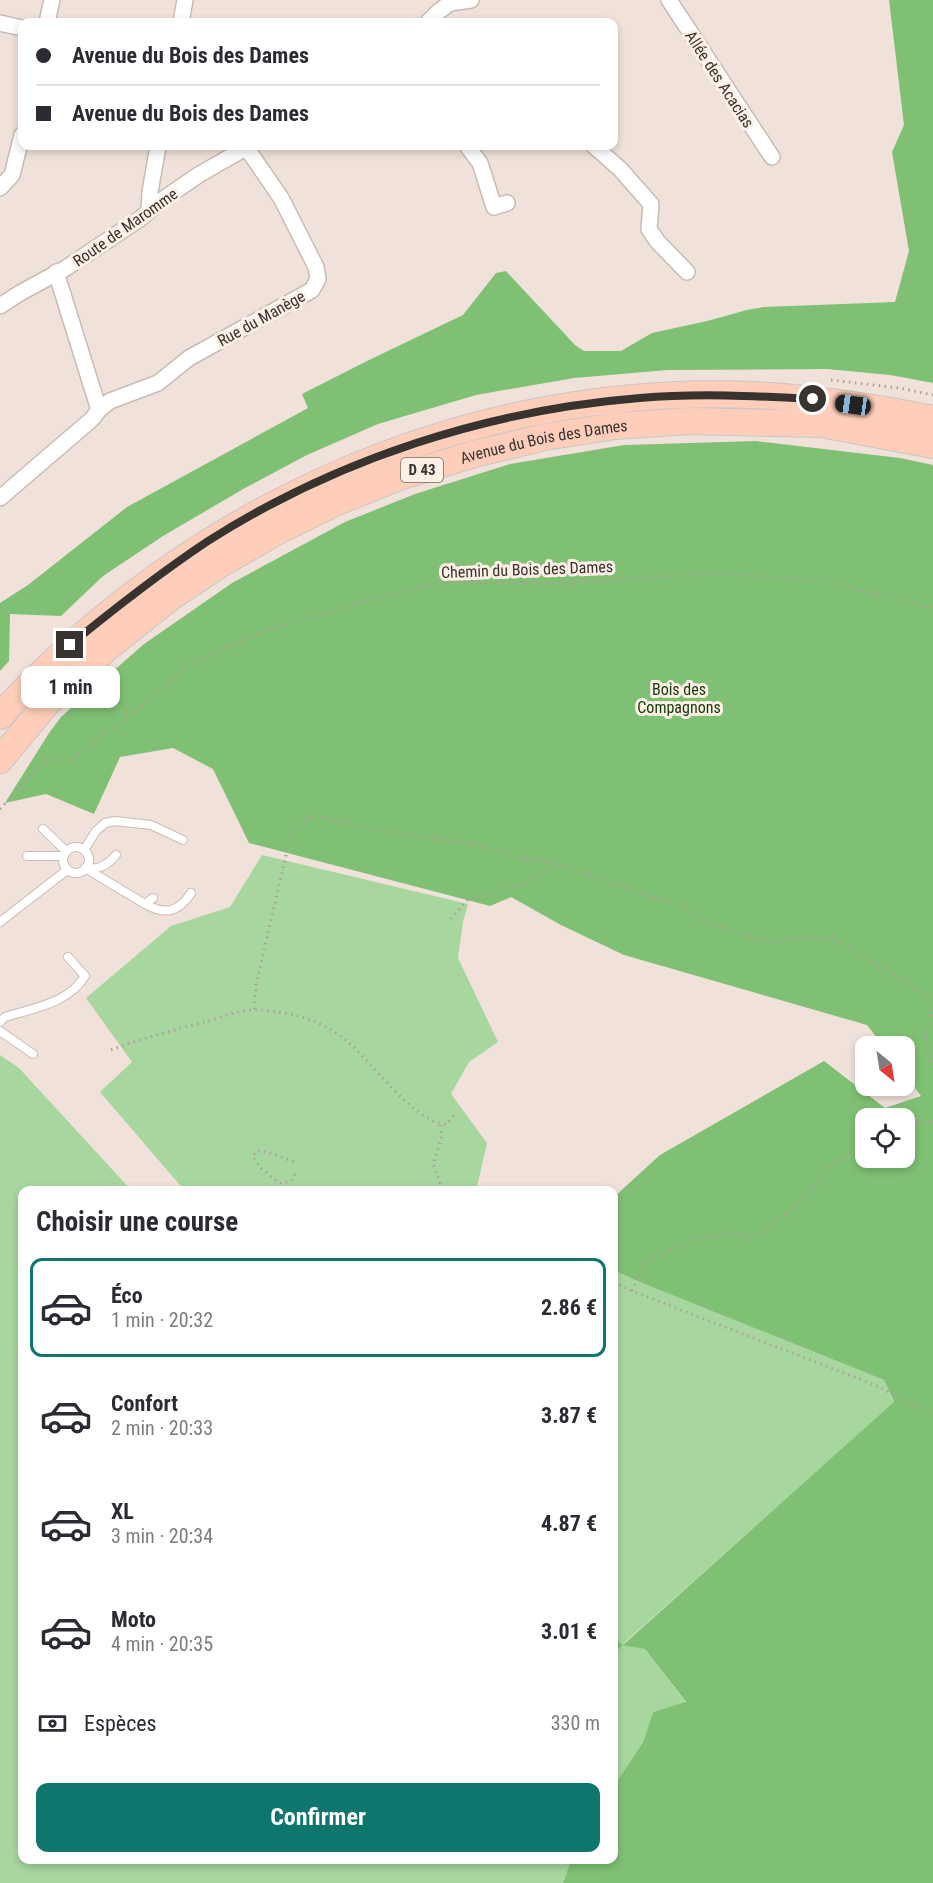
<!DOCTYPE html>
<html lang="fr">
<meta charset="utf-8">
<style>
body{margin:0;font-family:"Roboto Condensed",sans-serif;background:#f7f7f7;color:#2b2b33;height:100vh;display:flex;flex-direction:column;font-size:22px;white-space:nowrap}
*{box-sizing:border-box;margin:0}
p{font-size:20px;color:#7c7c81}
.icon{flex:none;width:33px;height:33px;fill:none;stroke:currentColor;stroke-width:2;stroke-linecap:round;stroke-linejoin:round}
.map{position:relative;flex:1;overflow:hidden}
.sheet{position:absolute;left:18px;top:1186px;width:600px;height:678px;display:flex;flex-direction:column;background:#fff;border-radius:12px;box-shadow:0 3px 9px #0003}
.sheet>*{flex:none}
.guide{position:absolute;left:18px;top:18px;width:600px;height:132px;border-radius:12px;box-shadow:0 3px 9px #0003;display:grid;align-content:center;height:132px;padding:0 18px;background:#fff}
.needle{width:39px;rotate:150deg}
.tools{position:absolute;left:855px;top:1036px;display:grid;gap:12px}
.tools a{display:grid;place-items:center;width:60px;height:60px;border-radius:12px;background:#fff;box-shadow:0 3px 9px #0003;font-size:30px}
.end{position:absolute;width:27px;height:27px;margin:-14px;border:8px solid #38332f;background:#fff;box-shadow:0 0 0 3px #fff}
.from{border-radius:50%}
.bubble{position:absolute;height:42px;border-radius:12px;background:#fff;box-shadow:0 3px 9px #0003;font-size:20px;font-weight:700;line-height:42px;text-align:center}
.car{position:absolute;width:18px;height:36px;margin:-18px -9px;border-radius:8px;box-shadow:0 0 4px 2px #0007;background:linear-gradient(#222 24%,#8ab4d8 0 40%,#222 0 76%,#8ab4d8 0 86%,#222 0)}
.guide b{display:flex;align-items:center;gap:21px;height:57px;font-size:22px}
.guide b+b{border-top:2px solid #e1e1e2}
.guide i{width:15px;height:15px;background:#2b2b33}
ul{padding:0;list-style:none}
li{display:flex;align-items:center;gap:18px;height:99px;margin:0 12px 9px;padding:0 6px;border:3px solid transparent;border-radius:12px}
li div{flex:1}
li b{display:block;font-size:22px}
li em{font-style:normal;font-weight:700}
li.current{border-color:#0f766e}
li>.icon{width:54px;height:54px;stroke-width:1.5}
h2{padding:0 18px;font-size:27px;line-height:72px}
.pay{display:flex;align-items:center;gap:15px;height:66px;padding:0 18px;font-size:22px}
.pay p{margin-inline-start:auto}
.button{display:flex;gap:12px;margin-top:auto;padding:12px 18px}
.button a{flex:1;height:69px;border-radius:12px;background:#0f766e;color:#fff;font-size:24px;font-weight:700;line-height:69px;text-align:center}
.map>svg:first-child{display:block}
</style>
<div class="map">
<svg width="933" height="1883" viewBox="0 0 933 1883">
<rect width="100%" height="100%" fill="#f0e2da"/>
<g fill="#a7d79f">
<path d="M262 855 468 904 463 922 458 958 498 1042 469 1062 451 1094 487 1143 476 1191H185L100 1092 132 1062 86 998 171 926 230 907Z"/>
<path d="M0 1055 19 1068 132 1191H22V1860H571L563 1883H0Z"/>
<path d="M614 1270 637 1281 884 1380 894 1403 623 1644 645 1649 686 1703 653 1712 643 1742 614 1786Z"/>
</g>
<g fill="#80c075" fill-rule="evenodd">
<path d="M889 0H933V383L890 375 827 369 668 370 574 378 476 395 378 424 307 455 245 488 163 536 103 576 61 616 10 614 9 661 0 671V603L28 585 127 507 308 408 302 394 367 361 463 315 496 273 506 271 575 345 584 351H621L652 333 707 321 747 310 764 307 895 302 909 251 892 152 904 125Z"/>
<path d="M756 441 900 458 933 465V1883H563L571 1860H614V1786L643 1742 653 1712 686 1702 645 1649 622 1645 614 1655V1638L623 1645 894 1402 884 1380 637 1281 614 1270V1197L660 1155 824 1061 885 1108 921 1096 905 1074 904 1047H884L867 1025 624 955 561 925 511 897 490 906 249 843 213 769 173 748 120 757 94 814 46 794 5 803 49 733 61 717 144 644 232 583 345 522 415 494 510 464 624 445ZM866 1119H904V1158H866Z"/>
</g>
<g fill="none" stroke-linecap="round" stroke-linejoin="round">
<defs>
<g id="service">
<path d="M43 829 66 851"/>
<circle cx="76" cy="860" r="13"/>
<path d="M84 850 96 831 105 823 115 821 151 825 183 840"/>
<path d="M27 856H63"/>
<path d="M85 868 145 904 153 898"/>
<path d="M87 868C99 870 108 865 116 855"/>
<path d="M145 904C165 915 178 913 191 893"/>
<path d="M0 922 67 870"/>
<path d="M0 1022 5 1017C34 1008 69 1003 85 976L68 957"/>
<path d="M0 1031 33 1054"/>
</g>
<g id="minor">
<path d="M669 0 772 157"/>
<path d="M47 22 52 0"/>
<path d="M181 22 185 0"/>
<path d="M428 22 438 12 450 3 471 0"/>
<path d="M0 23 22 28"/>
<path d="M467 146 480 163 494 207 507 203"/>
<path d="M594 146 620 169 651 204 649 229 657 241 687 272"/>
<path d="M0 188 12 175 22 135"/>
<path d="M149 211 150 192 158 146"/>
<path d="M56 272 99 410"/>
<path d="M0 306 20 293 66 268 141 218 162 200 200 174 249 146"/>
<path d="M0 498 92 419 99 410 110 401 158 383 189 358 312 290 318 279 316 267 281 198 246 147"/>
</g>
<g id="trunk">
<path d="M0 716C192 506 469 383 754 395 814 398 874 407 933 419"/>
<path id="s1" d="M0 760 47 703 107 648 171 597 219 565 276 532 339 501 402 476 474 454 545 437 615 426 689 421 821 424 933 445"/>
</g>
</defs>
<use href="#service" stroke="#c9bbb3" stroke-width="10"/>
<use href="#minor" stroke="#c9bbb3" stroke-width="18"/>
<use href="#trunk" stroke="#c7c6c5" stroke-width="28"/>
<g stroke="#aca19a" stroke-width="3" stroke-dasharray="1.5 4.5" stroke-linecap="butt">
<path d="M831 380 899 388 933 395"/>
<path d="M113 710 134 712 192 663 258 633 372 599 442 582 564 583 644 577 721 574 819 580 933 608"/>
<path d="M0 809 46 760 67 762 132 713"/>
<path d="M451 919 468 899 521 885 556 865"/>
<path d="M933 1003 925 1034 933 1067"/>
<path d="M254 1009 256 985 286 855C289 828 290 829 313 816L371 829 470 844 527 859 565 866 661 900 683 904 699 919 771 944 789 939 830 937 848 947 933 999"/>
<path d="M111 1050C142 1038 175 1030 208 1021 223 1017 241 1009 257 1010 289 1011 322 1020 347 1041 371 1061 416 1125 447 1124L454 1115"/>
<path d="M440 1125 442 1136 433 1164 443 1191"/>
<path d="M904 1125 933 1121"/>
<path d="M295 1174 291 1181 279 1183 262 1169 253 1158 256 1151 267 1152 298 1163"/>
<path d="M614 1282 632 1291 875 1385 933 1414"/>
<path d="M632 1291 645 1261 704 1236 737 1232 750 1239 793 1209 818 1184 830 1165 866 1147"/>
</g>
<use href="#service" stroke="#fff" stroke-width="8"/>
<use href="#minor" stroke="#fff" stroke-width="15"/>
<use href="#trunk" stroke="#feceba" stroke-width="26"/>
</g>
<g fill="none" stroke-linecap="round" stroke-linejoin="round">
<path stroke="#38332f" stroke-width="8" d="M70 645C115 608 160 573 208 541 337 459 488 410 640 398 698 393 755 396 813 399"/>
</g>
<g text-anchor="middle" stroke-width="6" stroke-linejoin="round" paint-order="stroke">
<rect fill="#fef0e7" stroke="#736c66" stroke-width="1.5" x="401" y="458" width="42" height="24" rx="4.5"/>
<g font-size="15" font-weight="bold" fill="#38332f">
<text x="422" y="475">D 43</text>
</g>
<g font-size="16" fill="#38332f" stroke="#fef0e7">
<text transform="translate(720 79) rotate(57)" y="6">Allée des Acacias</text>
<text transform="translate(125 227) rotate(-35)" y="6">Route de Maromme</text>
<text transform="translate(261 318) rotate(-29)" y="6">Rue du Manège</text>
<text dy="6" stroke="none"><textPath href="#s1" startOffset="645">Avenue du Bois des Dames</textPath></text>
<text transform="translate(527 569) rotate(-2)" y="6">Chemin du Bois des Dames</text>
</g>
<g font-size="16" fill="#0f3b07" stroke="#fef0e7">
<text x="679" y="695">Bois des<tspan x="679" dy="18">Compagnons</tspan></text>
</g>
</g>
</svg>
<div class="tools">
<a><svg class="needle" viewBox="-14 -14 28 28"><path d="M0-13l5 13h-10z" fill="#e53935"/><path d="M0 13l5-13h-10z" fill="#7c7c81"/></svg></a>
<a><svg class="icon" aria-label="locate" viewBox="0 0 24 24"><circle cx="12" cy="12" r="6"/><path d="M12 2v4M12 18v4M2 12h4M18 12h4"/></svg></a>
</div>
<i class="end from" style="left:813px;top:399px"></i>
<i class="end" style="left:70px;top:645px"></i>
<div class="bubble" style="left:21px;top:666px;width:99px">1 min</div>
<i class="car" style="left:853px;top:405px;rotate:278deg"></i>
<div class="guide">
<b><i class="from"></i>Avenue du Bois des Dames</b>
<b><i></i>Avenue du Bois des Dames</b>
</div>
<section class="sheet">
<h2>Choisir une course</h2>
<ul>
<li class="current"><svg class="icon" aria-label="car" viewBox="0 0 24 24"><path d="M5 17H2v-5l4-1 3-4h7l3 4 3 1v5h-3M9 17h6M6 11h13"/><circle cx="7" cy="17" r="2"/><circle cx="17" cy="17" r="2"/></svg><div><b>Éco</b><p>1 min · 20:32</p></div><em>2.86 €</em></li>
<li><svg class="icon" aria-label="car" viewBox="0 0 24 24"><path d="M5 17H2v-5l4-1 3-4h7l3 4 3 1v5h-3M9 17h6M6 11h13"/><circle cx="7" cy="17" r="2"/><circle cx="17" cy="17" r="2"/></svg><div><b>Confort</b><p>2 min · 20:33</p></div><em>3.87 €</em></li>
<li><svg class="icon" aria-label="car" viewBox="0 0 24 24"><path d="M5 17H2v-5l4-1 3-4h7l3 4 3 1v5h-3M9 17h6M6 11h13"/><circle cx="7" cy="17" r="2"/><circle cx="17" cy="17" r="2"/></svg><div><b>XL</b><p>3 min · 20:34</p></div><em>4.87 €</em></li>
<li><svg class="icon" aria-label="car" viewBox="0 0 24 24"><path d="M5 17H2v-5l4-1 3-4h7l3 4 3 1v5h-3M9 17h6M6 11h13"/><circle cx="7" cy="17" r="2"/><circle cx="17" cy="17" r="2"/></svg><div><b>Moto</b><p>4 min · 20:35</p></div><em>3.01 €</em></li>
</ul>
<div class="pay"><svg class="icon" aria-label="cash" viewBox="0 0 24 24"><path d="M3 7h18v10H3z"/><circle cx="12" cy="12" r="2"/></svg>Espèces<p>330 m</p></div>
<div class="button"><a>Confirmer</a></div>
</section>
</div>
